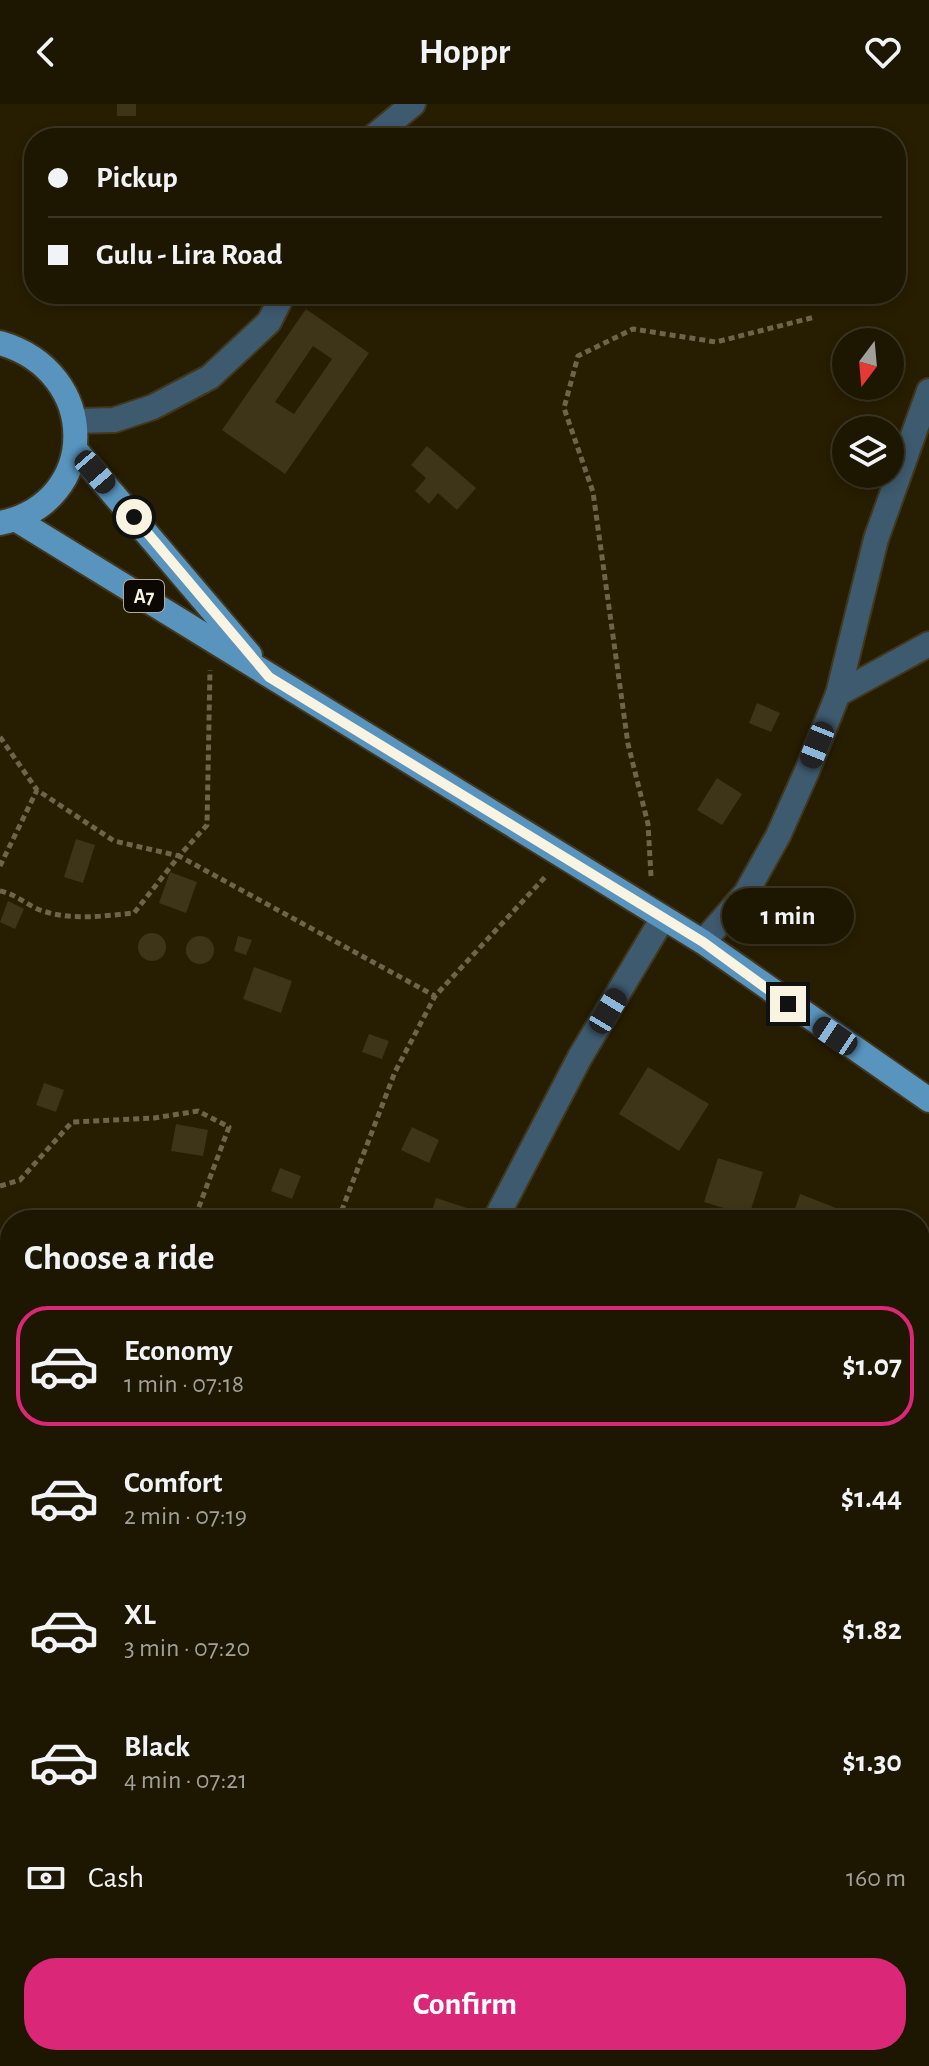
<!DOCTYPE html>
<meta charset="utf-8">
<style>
body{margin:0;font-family:"Alegreya Sans",sans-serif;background:#251f0b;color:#f1f3f6;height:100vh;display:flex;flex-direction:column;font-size:30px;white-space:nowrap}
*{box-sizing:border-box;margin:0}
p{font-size:26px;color:#a09f99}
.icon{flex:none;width:44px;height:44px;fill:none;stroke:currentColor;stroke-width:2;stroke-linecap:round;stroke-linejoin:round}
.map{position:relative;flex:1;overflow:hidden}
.drawer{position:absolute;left:0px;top:1106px;width:930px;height:856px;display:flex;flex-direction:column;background:#1d1601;border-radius:32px 32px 0 0;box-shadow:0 4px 12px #0003,0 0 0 2px #3b3523}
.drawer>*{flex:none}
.hud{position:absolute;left:24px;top:24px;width:882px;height:176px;border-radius:32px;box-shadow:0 4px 12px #0003,0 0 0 2px #3b3523;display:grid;align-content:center;height:176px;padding:0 24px;background:#1d1601}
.needle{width:52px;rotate:196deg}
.fabs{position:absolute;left:832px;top:224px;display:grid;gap:16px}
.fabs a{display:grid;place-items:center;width:72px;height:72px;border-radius:50%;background:#1d1601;box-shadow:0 4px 12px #0003,0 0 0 2px #3b3523;font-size:40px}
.end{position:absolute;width:36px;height:36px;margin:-18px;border:10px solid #f9f3e2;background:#111;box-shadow:0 0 0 4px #111}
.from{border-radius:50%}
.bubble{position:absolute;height:56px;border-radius:28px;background:#1d1601;box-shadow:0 4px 12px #0003,0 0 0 2px #3b3523;font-size:26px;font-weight:600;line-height:56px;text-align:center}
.car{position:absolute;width:24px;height:48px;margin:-24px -12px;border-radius:10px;box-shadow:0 0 6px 2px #0007;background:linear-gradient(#222 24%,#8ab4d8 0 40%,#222 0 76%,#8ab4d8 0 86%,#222 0)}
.hud b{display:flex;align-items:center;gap:28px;height:76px;font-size:30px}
.hud b+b{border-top:2px solid #3b3523}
.hud i{width:20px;height:20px;background:#f1f3f6}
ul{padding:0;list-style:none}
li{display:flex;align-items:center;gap:24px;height:120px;margin:0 16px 12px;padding:0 8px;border:4px solid transparent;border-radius:32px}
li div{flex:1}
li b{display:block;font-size:30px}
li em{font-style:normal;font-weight:600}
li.selected{border-color:#db2777}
li>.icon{width:72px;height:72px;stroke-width:1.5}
h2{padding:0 24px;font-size:36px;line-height:96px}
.pay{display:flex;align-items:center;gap:20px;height:88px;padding:0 24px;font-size:30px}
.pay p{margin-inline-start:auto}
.cta{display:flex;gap:16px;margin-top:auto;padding:16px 24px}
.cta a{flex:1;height:92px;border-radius:32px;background:#db2777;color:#fff;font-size:32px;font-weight:600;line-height:92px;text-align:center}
header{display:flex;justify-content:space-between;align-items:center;height:104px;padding:0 24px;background:#1d1601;font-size:36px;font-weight:600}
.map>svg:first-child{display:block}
</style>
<header><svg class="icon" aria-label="back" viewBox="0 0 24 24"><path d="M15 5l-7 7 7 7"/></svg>Hoppr<svg class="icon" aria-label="heart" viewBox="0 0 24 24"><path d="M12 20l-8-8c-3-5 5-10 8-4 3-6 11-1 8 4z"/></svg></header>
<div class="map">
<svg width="929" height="1962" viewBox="0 0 929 1962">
<rect width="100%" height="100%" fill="#271d01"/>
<g fill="#3e3417" fill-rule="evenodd">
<rect x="117" y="0" width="19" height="12"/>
<rect x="404" y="190" width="25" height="12"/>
<path d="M306 205 369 249 285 370 222 326ZM313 242 332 255 294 310 275 298Z"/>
<path d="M427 342 476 384 457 406 438 389 429 400 415 387 426 374 411 361Z"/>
<path d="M757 599 780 609 771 628 749 619Z"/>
<path d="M717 674 742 690 722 721 697 706Z"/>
<path d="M76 735 95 741 83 779 64 773Z"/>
<path d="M170 768 197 778 186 809 159 799Z"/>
<path d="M8 797 24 805 15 825 0 818Z"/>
<circle cx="152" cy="843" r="14"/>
<path d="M238 832 252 836 246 851 234 847Z"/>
<circle cx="200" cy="846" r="14"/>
<path d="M254 863 292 877 281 909 243 895Z"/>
<path d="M369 930 389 937 382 955 362 948Z"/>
<path d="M648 963 709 1000 679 1047 619 1010Z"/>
<path d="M44 979 64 986 56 1008 36 1001Z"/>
<path d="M176 1020 208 1026 203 1052 171 1047Z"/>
<path d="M412 1023 439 1036 429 1059 401 1046Z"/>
<path d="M718 1054 763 1068 749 1112 704 1098Z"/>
<path d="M280 1064 301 1072 292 1095 271 1087Z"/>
<path d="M800 1090 844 1107 841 1116H791Z"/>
<path d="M436 1094 467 1104 464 1116 430 1114Z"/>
<path d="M925 1230 929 1231V1254L920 1250V1234Z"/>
<path d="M0 1766 7 1778 0 1791Z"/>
</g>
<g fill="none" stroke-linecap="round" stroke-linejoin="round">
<defs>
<g id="minor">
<path d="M372 34 413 0"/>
<path d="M76 317 114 316 153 303 210 273 269 218 283 190"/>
<path d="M838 590 929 540"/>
<path d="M703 838 746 789 778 732 807 667 838 590 876 435 929 287"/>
<path d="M495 1116 580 953 663 814"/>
<path d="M920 1457 929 1459"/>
<path d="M396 1952 413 1962"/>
<path d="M195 1962 199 1952"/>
</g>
<g id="major">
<path d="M0 239C101 268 100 399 0 419"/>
<path d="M75 345 250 551"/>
<path d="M17 416 703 838 929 996"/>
</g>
</defs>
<use href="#minor" stroke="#40371c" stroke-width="28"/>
<use href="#major" stroke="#40371c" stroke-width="28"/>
<g stroke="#6c644b" stroke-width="5" stroke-dasharray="6 4" stroke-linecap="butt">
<path d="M0 633 37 686 114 737 179 752 207 721 210 566"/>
<path d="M0 762 37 686"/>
<path d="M651 772 648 720 628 640 593 388 564 304 578 252 633 225 716 238 815 213"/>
<path d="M0 787C16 790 25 800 40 806 70 817 103 812 134 809L179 752 435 892"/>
<path d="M0 1082 20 1076 72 1018 154 1014 198 1007 229 1023 194 1116"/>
<path d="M338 1116 395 968 435 892 546 772"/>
<path d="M0 1235 10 1241"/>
<path d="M0 1749 10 1752"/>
<path d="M920 1905 929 1902"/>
<path d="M737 1952 738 1962"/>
</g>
<use href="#minor" stroke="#3e5a6e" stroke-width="24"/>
<use href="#major" stroke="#5894be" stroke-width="24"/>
</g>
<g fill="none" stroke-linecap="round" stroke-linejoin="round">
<path stroke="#f9f3e2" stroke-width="10" d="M134 413 269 573 703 838 788 900"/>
</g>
<g text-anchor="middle" stroke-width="6" stroke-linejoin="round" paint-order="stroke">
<rect fill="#0c0801" stroke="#b2ac9e" stroke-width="2" x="124" y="476" width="40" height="32" rx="6"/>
<g font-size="20" font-weight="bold" fill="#f9f3e2">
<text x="144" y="499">A7</text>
</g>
</g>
</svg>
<div class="fabs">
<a><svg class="needle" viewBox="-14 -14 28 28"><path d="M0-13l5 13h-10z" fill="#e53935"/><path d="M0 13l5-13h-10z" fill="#a09f99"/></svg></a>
<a><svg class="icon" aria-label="layers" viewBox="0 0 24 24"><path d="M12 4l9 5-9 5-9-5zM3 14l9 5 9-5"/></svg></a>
</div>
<i class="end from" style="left:134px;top:413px"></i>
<i class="end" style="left:788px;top:900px"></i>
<div class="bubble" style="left:722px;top:784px;width:132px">1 min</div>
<i class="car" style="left:95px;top:368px;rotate:139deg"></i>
<i class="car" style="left:817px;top:641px;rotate:202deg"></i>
<i class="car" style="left:608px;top:907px;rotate:31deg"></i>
<i class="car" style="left:835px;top:932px;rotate:304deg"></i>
<div class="hud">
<b><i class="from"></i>Pickup</b>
<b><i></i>Gulu - Lira Road</b>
</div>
<section class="drawer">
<h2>Choose a ride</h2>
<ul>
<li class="selected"><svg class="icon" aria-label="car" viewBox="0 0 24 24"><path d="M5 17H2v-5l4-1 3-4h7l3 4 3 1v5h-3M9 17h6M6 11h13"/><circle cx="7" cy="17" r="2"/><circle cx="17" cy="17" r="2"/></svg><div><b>Economy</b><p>1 min · 07:18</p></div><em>$1.07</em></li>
<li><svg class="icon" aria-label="car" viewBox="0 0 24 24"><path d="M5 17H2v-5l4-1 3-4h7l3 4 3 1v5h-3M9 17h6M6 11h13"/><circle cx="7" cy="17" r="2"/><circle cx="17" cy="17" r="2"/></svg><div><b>Comfort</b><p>2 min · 07:19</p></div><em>$1.44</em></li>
<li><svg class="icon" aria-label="car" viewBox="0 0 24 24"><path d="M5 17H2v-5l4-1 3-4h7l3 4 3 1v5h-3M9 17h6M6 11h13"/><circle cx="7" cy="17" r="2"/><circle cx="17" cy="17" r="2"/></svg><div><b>XL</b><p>3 min · 07:20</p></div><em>$1.82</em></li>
<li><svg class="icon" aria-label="car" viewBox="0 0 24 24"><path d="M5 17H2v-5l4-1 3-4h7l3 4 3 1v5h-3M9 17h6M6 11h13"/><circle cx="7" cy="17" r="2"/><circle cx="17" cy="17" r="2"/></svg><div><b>Black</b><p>4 min · 07:21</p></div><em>$1.30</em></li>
</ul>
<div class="pay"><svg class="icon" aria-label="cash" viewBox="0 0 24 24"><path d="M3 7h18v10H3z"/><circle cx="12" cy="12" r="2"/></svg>Cash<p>160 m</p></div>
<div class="cta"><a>Confirm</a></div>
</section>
</div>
